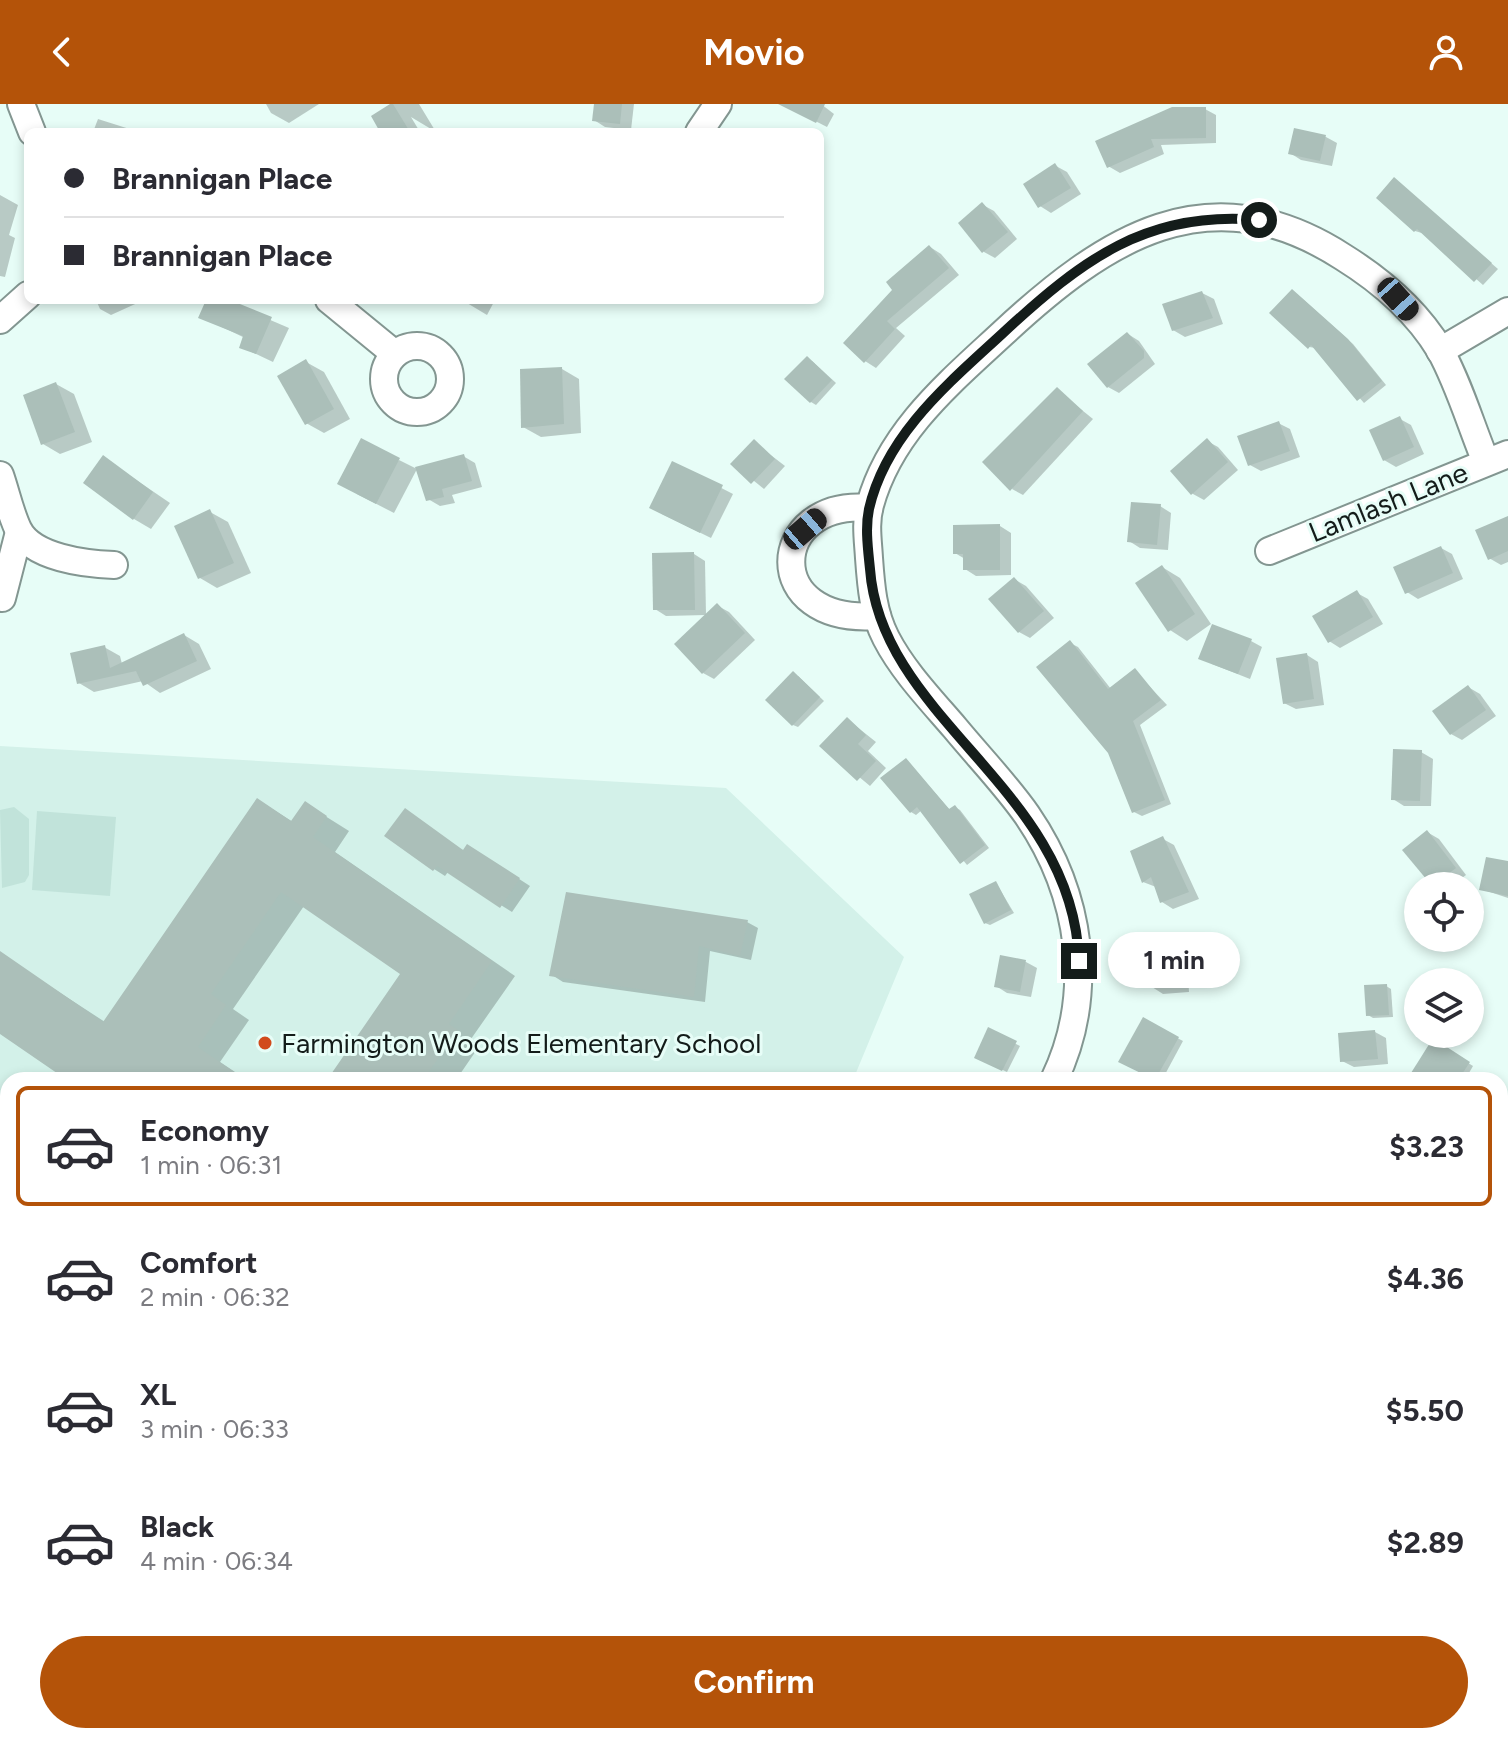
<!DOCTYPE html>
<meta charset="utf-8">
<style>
body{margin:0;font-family:Figtree,sans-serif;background:#f7f7f7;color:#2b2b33;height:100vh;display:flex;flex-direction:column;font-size:30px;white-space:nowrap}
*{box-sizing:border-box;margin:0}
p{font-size:26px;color:#7c7c81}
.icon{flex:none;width:44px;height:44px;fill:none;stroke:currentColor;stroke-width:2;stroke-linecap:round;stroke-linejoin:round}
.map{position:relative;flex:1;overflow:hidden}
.drawer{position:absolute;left:0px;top:968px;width:1508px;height:672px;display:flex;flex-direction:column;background:#fff;border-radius:24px 24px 0 0;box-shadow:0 4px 12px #0003}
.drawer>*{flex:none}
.guide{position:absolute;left:24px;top:24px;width:800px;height:176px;border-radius:12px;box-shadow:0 4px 12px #0003;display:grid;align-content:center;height:176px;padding:0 40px;background:#fff}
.fabs{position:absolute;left:1404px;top:768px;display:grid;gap:16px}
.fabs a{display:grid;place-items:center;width:80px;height:80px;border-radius:50%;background:#fff;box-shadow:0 4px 12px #0003;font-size:40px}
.end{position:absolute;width:36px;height:36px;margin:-18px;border:10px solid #141c1a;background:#fff;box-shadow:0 0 0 4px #fff}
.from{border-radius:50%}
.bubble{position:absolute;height:56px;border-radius:28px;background:#fff;box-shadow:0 4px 12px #0003;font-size:26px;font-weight:700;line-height:56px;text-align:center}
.car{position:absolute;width:24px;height:48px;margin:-24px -12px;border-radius:10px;box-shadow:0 0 6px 2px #0007;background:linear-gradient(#222 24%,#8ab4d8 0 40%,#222 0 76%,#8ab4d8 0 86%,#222 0)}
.guide b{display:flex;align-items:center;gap:28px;height:76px;font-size:30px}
.guide b+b{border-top:2px solid #e1e1e2}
.guide i{width:20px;height:20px;background:#2b2b33}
ul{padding:14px 0 0;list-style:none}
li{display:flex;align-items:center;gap:24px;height:120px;margin:0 16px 12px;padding:0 24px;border:4px solid transparent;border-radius:12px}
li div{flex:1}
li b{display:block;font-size:30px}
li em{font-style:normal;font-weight:700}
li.on{border-color:#b45309}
li>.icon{width:72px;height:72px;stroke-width:1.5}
.button{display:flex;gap:16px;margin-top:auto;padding:16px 40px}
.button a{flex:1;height:92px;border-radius:48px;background:#b45309;color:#fff;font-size:32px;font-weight:700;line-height:92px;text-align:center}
header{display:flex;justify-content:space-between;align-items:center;height:104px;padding:0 40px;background:#b45309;color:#fff;font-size:36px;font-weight:700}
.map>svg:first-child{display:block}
</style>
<header><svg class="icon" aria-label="back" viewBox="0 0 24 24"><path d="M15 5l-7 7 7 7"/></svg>Movio<svg class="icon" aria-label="person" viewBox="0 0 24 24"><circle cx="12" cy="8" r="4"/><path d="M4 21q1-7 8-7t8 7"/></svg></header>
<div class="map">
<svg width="1508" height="1640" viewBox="0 0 1508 1640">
<rect width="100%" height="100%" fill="#e7fdf7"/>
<path fill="#d3f1e9" d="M0 642 726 684 904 853 853 976H8V1306L0 1309Z"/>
<g fill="#c1e3da">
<path d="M14 703 29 715V771L25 778 2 784 0 706Z"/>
<path d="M37 707 116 713 110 792 32 786Z"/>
</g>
<g fill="#0003">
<path d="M266 0H319L289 19 271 9Z"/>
<path d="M391 0H419L436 28 411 13 420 28H382Z"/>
<path d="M596 0H634L631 26 605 23 594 16Z"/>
<path d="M782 0H821L834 10 827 23Z"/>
<path d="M1205 5 1216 11V39L1161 41 1164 50 1120 69 1108 62 1098 38Z"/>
<path d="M98 15 139 28H93Z"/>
<path d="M1295 26 1326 33 1337 39 1332 62 1301 56 1290 49Z"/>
<path d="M1056 62 1067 68 1081 90 1051 109 1040 102Z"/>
<path d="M1395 76 1498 165 1483 181 1425 130 1415 127Z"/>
<path d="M0 91 18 101 9 131 15 134 5 173 0 172Z"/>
<path d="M983 101 994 107 1017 135 995 154 984 148Z"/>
<path d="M930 143 941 150 959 171 896 224 905 232 876 264 865 257 895 186Z"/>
<path d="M1202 189 1214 195 1223 220 1185 233 1173 226Z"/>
<path d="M1297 190 1353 240 1386 281 1364 299 1316 244 1309 243Z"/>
<path d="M96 196H144L111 211 100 205Z"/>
<path d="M208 196H224L289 224 273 258 241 243 245 234 201 213Z"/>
<path d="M462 196H495L487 211Z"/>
<path d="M1128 230 1139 237 1155 260 1119 289 1108 283Z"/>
<path d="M812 257 836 279 816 301 811 298Z"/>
<path d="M306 258 324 268 350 315 324 329 306 319Z"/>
<path d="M562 265 579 275 581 329 541 333 523 323Z"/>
<path d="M56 280 74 290 92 338 60 350 43 340Z"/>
<path d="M1057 286 1093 315 1023 391 1012 385Z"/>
<path d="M1400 315 1411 321 1424 350 1396 363 1384 356Z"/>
<path d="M1278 319 1290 325 1300 353 1261 367 1250 361Z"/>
<path d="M1207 337 1218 343 1238 366 1204 396 1193 390 1173 368Z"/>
<path d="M754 338 785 362 764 385 733 360Z"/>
<path d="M463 352 475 359 482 383 452 391 455 399 440 402 428 395Z"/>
<path d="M104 354 170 399 151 425 134 415Z"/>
<path d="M399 356 417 365 394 409 357 390Z"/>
<path d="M673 359 733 390 711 434 662 410Z"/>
<path d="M1160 402 1171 409 1168 446 1140 444 1129 437Z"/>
<path d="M210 408 228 418 251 469 217 484 200 474Z"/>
<path d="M1508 414V458L1501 461 1489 454Z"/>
<path d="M1000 422 1011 429V471L976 472 965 465V455L955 449Z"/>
<path d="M1441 444 1452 450 1463 475 1418 495 1407 488Z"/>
<path d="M694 450 705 457 706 511 666 512 655 505Z"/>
<path d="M1162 463 1180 474 1211 520 1187 537 1170 526Z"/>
<path d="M1014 475 1026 482 1054 514 1030 534 1019 528Z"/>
<path d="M1357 489 1368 495 1383 520 1340 544 1329 537Z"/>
<path d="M718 502 729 508 755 536 714 575 703 569Z"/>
<path d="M184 531 199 540 211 565 160 589 143 577 94 588 79 579 104 543 120 552 122 560Z"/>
<path d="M1251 537 1262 543 1250 575 1212 560Z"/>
<path d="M1070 539 1078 543 1111 585 1135 567 1167 601 1140 621 1171 700 1142 712 1134 708Z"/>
<path d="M1307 551 1318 558 1324 601 1296 605 1284 599Z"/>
<path d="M798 572 824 597 798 623 793 621Z"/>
<path d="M1468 583 1480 590 1496 612 1462 636 1451 630Z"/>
<path d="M847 615 876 638 868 647 886 664 870 682 822 642Z"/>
<path d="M1421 648 1433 655 1431 702H1404L1393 695Z"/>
<path d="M906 656 951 707 955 703 960 706 989 744 967 761 922 706 916 711 911 708Z"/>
<path d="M258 696 293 718 306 700 349 727 335 748 515 872 471 935 480 941 456 976H329L403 869 304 802 233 905 249 916 220 958 247 976H71L0 927V860L5 853 105 918Z"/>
<path d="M1427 728 1439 735 1466 771 1451 782H1432Z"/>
<path d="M386 731 479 749 530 782 512 808 448 768 445 772 434 765Z"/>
<path d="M1163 735 1174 741 1199 795 1173 805 1162 798 1156 783 1143 778Z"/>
<path d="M1508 759V794L1481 785Z"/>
<path d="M996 779 1014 809 990 821 985 819Z"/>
<path d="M747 818 758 824 751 856 710 847 705 898 563 878 552 871Z"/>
<path d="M1176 845 1187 851 1189 888 1163 890 1152 883Z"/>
<path d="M1001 853 1026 858 1037 864 1031 893 1007 889 996 882Z"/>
<path d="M1386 882 1391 885 1393 913 1373 914 1368 911Z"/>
<path d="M1143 916 1183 937 1162 976H1154L1120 957Z"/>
<path d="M989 926 1020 942 1007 968 976 953Z"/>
<path d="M1375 928 1386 934 1388 960 1354 963 1342 957Z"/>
<path d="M1433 937 1473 962 1465 976H1427Z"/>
<path d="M1508 1027V1073L1500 1076V1029Z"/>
<path d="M1500 1104 1508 1107V1168L1500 1165Z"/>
<path d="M1508 1447V1537L1500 1530V1456Z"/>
<path d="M232 1632H287L295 1640H224Z"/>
<path d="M1074 1632H1122L1094 1640Z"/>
</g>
<g fill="#abbfb9">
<path d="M390 0H393L410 28H380L371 12Z"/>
<path d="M594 0H622L620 20 592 17Z"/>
<path d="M778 0H825L816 19Z"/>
<path d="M1172 3H1206V34L1151 35 1154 43 1107 64 1095 37Z"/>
<path d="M1294 24 1326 31 1320 57 1288 50Z"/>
<path d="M1055 59 1071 84 1038 104 1023 80Z"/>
<path d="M1394 73 1492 159 1474 178 1417 125 1414 128 1376 94Z"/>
<path d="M982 98 1008 128 982 149 958 119Z"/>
<path d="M929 141 949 164 887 217 895 225 864 259 843 239 892 186 886 178Z"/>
<path d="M1292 185 1348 235 1382 277 1357 297 1311 241 1308 245 1269 209Z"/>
<path d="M1202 187 1213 214 1172 227 1162 200Z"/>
<path d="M206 196H230L272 213 256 250 239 244 243 232 198 214Z"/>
<path d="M1127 228 1144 247V254L1107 284 1087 260Z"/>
<path d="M807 252 832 276 810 299 784 275Z"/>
<path d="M306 255 334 305 305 321 277 272Z"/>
<path d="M562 263 564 320 521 324 520 265Z"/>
<path d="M56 278 75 328 41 341 23 291Z"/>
<path d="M1057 283 1083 307 1010 387 982 358Z"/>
<path d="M1400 312 1414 343 1383 357 1369 326Z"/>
<path d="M1279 317 1290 347 1248 362 1237 332Z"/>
<path d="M361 334 400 354 376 400 337 380Z"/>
<path d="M1207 334 1228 358 1191 391 1170 367Z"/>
<path d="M754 335 775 355 751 380 730 360Z"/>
<path d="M464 350 472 377 442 385 444 393 426 397 415 363Z"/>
<path d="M103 351 153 388 133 416 83 379Z"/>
<path d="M672 357 723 381 700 429 649 404Z"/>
<path d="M1131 398 1161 400 1157 441 1127 438Z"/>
<path d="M210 405 234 459 198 475 174 422Z"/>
<path d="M1508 412V447L1488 456 1475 426Z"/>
<path d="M1000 420V466H963V450H953V421Z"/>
<path d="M1441 442 1453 469 1405 490 1393 463Z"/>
<path d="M694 448 695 506H653L652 449Z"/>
<path d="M1162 461 1195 510 1168 528 1135 479Z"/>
<path d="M1014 473 1044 507 1018 529 988 495Z"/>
<path d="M1357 486 1373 513 1328 539 1312 512Z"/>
<path d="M717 499 745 529 702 570 674 540Z"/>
<path d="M1212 520 1252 535 1238 570 1198 555Z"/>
<path d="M184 529 197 557 143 582 136 567 77 580 70 549 105 541 110 564Z"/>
<path d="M1070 536 1108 585 1135 564 1161 596 1133 617 1165 696 1132 709 1108 649 1036 563Z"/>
<path d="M1307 549 1314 595 1283 600 1276 554Z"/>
<path d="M793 567 820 593 792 622 765 596Z"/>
<path d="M1468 581 1486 606 1450 631 1432 607Z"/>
<path d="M847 613 866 631 858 640 876 657 857 677 819 642Z"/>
<path d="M1393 645 1422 646 1420 697 1391 696Z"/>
<path d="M906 654 949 705 955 701 985 741 960 760 917 703 910 709 880 674Z"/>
<path d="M257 694 291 717 305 697 327 712 313 733 492 857 449 920 458 926 423 976H327L400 870 281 788 211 890 226 901 198 943 246 976H67L0 930V847L103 918Z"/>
<path d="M405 704 463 746 467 740 520 774 500 804 437 762 433 767 384 732Z"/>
<path d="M1427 726 1456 764 1432 782 1402 746Z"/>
<path d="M1163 732 1189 788 1160 799 1151 773 1142 779 1130 747Z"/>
<path d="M1486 753 1508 757V792L1479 786Z"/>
<path d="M996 777 1011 806 984 820 969 790Z"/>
<path d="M566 788 748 816 740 852 699 842 694 893 549 872Z"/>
<path d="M1176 843 1178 883 1150 884 1148 844Z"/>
<path d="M1000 851 1026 856 1020 888 994 883Z"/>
<path d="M1387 880 1389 911 1366 912 1364 881Z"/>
<path d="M1143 913 1179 933 1155 976 1118 958Z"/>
<path d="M988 923 1017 937 1002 967 974 954Z"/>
<path d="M1375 926 1378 955 1340 958 1338 929Z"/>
<path d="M1433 934 1470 958 1458 976H1423L1411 969Z"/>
</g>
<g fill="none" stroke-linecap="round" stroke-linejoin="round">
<defs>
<g id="minor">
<path d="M21 0 32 28"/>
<path d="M699 28 718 0"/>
<path d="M329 196 395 250"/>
<path d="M0 216 28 191"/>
<circle cx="417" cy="275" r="33"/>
<path d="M1440 247 1508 207"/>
<path d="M0 371C6 388 10 408 18 425 32 454 86 460 114 461"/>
<path d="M869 404C768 395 760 521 877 512"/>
<path d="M1269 447 1508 350"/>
<path d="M2 494 19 428"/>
<path d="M1054 976C1096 889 1081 790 1027 711 1006 681 979 653 955 624 931 596 903 567 886 534 873 509 871 482 869 454 868 436 865 419 870 401 890 328 948 280 1002 230 1104 135 1208 66 1343 153 1380 176 1417 208 1440 246 1459 280 1471 322 1486 358"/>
<path d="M1500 1277 1508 1271"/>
<path d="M347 1632 356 1640"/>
<path d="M724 1632 725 1640"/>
<path d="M835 1632 842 1640"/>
<path d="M382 1640 388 1632"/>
<path d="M951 1640 958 1632"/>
</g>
<g id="major">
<path d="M0 1343 8 1340"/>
<path d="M0 1386 8 1383"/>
<path d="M1323 1632 1332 1640"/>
<path d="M1385 1632 1394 1640"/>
</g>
</defs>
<use href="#minor" stroke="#839691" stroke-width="30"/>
<use href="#major" stroke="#839691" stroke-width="38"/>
<use href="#minor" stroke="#fff" stroke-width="26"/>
<use href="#major" stroke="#fff" stroke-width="34"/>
</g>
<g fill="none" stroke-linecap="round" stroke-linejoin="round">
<path stroke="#141c1a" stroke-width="10" d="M1079 857C1073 684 881 616 870 465 868 445 865 424 869 405 886 330 950 278 1003 229 1082 156 1147 106 1259 116"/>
</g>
<circle fill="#d14a1b" stroke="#e7fdf7" stroke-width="3" cx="265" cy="939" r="8"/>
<g text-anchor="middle" stroke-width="6" stroke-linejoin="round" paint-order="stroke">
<g font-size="28" fill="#141c1a" stroke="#e7fdf7">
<text transform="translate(1388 398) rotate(-22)" y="10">Lamlash Lane</text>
</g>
<g font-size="28" fill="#141c1a" stroke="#e7fdf7" text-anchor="start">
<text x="281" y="949">Farmington Woods Elementary School</text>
</g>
</g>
</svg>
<div class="fabs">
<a><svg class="icon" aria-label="locate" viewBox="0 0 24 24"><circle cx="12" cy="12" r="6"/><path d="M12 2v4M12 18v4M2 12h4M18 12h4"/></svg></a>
<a><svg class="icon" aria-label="layers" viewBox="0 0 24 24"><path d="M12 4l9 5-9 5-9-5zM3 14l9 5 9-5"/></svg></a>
</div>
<i class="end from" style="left:1259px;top:116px"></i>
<i class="end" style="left:1079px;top:857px"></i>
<div class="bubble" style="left:1108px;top:828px;width:132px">1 min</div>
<i class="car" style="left:1398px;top:195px;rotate:138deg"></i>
<i class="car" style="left:805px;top:425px;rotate:49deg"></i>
<div class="guide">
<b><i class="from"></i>Brannigan Place</b>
<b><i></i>Brannigan Place</b>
</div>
<section class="drawer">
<ul>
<li class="on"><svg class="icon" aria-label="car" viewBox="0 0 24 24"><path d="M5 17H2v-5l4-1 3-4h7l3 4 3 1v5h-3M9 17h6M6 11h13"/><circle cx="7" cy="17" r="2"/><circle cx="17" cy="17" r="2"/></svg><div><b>Economy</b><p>1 min · 06:31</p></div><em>$3.23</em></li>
<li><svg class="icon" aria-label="car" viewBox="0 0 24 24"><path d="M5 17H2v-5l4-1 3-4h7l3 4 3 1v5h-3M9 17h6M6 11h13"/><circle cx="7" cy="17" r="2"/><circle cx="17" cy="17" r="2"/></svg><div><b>Comfort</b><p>2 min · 06:32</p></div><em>$4.36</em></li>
<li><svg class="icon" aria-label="car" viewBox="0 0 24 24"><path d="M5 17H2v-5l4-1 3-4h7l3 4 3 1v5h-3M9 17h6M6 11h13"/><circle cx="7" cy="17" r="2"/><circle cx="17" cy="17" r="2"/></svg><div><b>XL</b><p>3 min · 06:33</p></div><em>$5.50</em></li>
<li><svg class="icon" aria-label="car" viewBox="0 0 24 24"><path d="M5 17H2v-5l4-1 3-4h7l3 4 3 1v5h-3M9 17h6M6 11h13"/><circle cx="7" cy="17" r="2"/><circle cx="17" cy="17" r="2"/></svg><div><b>Black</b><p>4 min · 06:34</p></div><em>$2.89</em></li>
</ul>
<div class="button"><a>Confirm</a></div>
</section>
</div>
